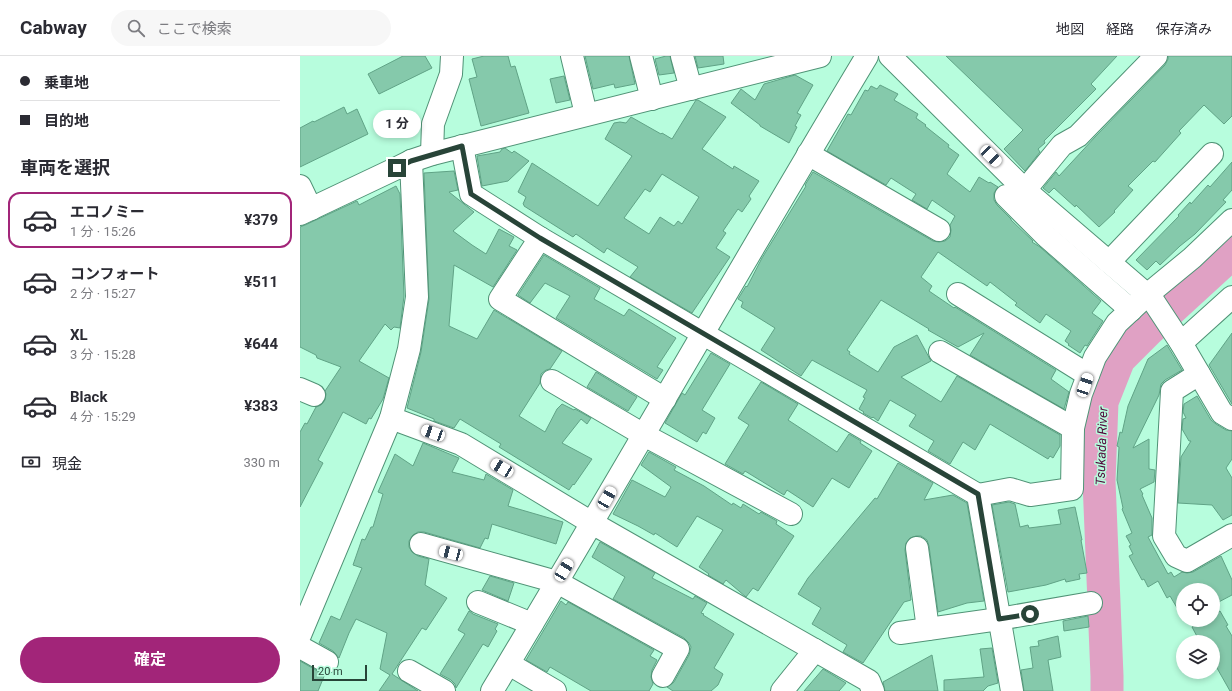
<!DOCTYPE html>
<html lang="ja">
<meta charset="utf-8">
<style>
body{margin:0;font-family:Roboto,"Noto Sans JP",sans-serif;background:#f7f7f7;color:#2b2b33;height:100vh;display:flex;flex-direction:column;font-size:15px;white-space:nowrap}
*{box-sizing:border-box;margin:0}
p{font-size:13px;color:#7c7c81}
.icon{flex:none;width:22px;height:22px;fill:none;stroke:currentColor;stroke-width:2;stroke-linecap:round;stroke-linejoin:round}
.map{position:relative;flex:1;overflow:hidden}
.panel{display:flex;flex-direction:column;background:#fff;width:300px}
.panel>*{flex:none}
.hud{display:grid;align-content:center;height:88px;padding:0 20px;background:#fff}
.buttons{position:absolute;left:876px;top:527px;display:grid;gap:8px}
.buttons a{display:grid;place-items:center;width:44px;height:44px;border-radius:50%;background:#fff;box-shadow:0 2px 6px #0003;font-size:20px}
.scale{position:absolute;left:12px;bottom:10px;width:55px;box-sizing:border-box;padding-left:4px;border:2px solid #284438;border-top:0;font-size:11px;line-height:14px;white-space:nowrap;color:#284438;-webkit-text-stroke:3px #b7fddd;paint-order:stroke}
.end{position:absolute;width:18px;height:18px;margin:-9px;border:5px solid #284438;background:#fff;box-shadow:0 0 0 2px #fff}
.from{border-radius:50%}
.bubble{position:absolute;height:28px;border-radius:14px;background:#fff;box-shadow:0 2px 6px #0003;font-size:13px;font-weight:700;line-height:28px;text-align:center}
.car{position:absolute;width:12px;height:24px;margin:-12px -6px;border-radius:5px;box-shadow:0 0 3px 1px #0007;background:linear-gradient(#fff 24%,#345 0 40%,#fff 0 76%,#345 0 86%,#fff 0)}
.hud b{display:flex;align-items:center;gap:14px;height:38px;font-size:15px}
.hud b+b{border-top:1px solid #e1e1e2}
.hud i{width:10px;height:10px;background:#2b2b33}
ul{padding:0;list-style:none}
li{display:flex;align-items:center;gap:12px;height:56px;margin:0 8px 6px;padding:0 12px;border:2px solid transparent;border-radius:12px}
li div{flex:1}
li b{display:block;font-size:15px}
li em{font-style:normal;font-weight:700}
li.active{border-color:#a22579}
li>.icon{width:36px;height:36px;stroke-width:1.5}
h2{padding:0 20px;font-size:18px;line-height:48px}
.pay{display:flex;align-items:center;gap:10px;height:44px;padding:0 20px;font-size:15px}
.pay p{margin-inline-start:auto}
.action{display:flex;gap:8px;margin-top:auto;padding:8px 20px}
.action a{flex:1;height:46px;border-radius:24px;background:#a22579;color:#fff;font-size:16px;font-weight:700;line-height:46px;text-align:center}
header{display:flex;align-items:center;gap:24px;box-sizing:border-box;height:56px;padding:0 20px;background:#fff;border-bottom:1px solid #e1e1e2}
header strong{font-size:19px}
nav{display:flex;gap:22px;margin-inline-start:auto;font-size:14px}
.search{width:280px;height:36px;background:#f7f7f7;display:flex;align-items:center;gap:10px;box-sizing:border-box;padding:0 14px;border-radius:22px;color:#7c7c81;font-size:15px}
main{display:flex;flex:1;min-height:0}
.map>svg:first-child{display:block}
</style>
<header>
<strong>Cabway</strong>
<div class="search"><svg class="icon" aria-label="search" viewBox="0 0 24 24"><circle cx="10" cy="10" r="6"/><path d="M15 15l6 6"/></svg>ここで検索</div>
<nav><a>地図</a><a>経路</a><a>保存済み</a></nav>
</header>
<main>
<section class="panel">
<div class="hud">
<b><i class="from"></i>乗車地</b>
<b><i></i>目的地</b>
</div>
<h2>車両を選択</h2>
<ul>
<li class="active"><svg class="icon" aria-label="car" viewBox="0 0 24 24"><path d="M5 17H2v-5l4-1 3-4h7l3 4 3 1v5h-3M9 17h6M6 11h13"/><circle cx="7" cy="17" r="2"/><circle cx="17" cy="17" r="2"/></svg><div><b>エコノミー</b><p>1 分 · 15:26</p></div><em>¥379</em></li>
<li><svg class="icon" aria-label="car" viewBox="0 0 24 24"><path d="M5 17H2v-5l4-1 3-4h7l3 4 3 1v5h-3M9 17h6M6 11h13"/><circle cx="7" cy="17" r="2"/><circle cx="17" cy="17" r="2"/></svg><div><b>コンフォート</b><p>2 分 · 15:27</p></div><em>¥511</em></li>
<li><svg class="icon" aria-label="car" viewBox="0 0 24 24"><path d="M5 17H2v-5l4-1 3-4h7l3 4 3 1v5h-3M9 17h6M6 11h13"/><circle cx="7" cy="17" r="2"/><circle cx="17" cy="17" r="2"/></svg><div><b>XL</b><p>3 分 · 15:28</p></div><em>¥644</em></li>
<li><svg class="icon" aria-label="car" viewBox="0 0 24 24"><path d="M5 17H2v-5l4-1 3-4h7l3 4 3 1v5h-3M9 17h6M6 11h13"/><circle cx="7" cy="17" r="2"/><circle cx="17" cy="17" r="2"/></svg><div><b>Black</b><p>4 分 · 15:29</p></div><em>¥383</em></li>
</ul>
<div class="pay"><svg class="icon" aria-label="cash" viewBox="0 0 24 24"><path d="M3 7h18v10H3z"/><circle cx="12" cy="12" r="2"/></svg>現金<p>330 m</p></div>
<div class="action"><a>確定</a></div>
</section>
<div class="map">
<svg width="932" height="635" viewBox="0 0 932 635">
<rect width="100%" height="100%" fill="#b7fddd"/>
<g fill="none" stroke-linecap="round" stroke-linejoin="round">
<path stroke="#e0a1c4" stroke-width="33" d="M807 635V620L799 425 802 346 819 303 848 274 932 197"/>
</g>
<g fill="#85c9ab" stroke="#60a386" fill-rule="evenodd">
<path d="M103 0H125L132 12 79 38 68 18Z"/>
<path d="M184 0H208L211 11 215 10 229 57 181 70 169 23 177 21 172 3Z"/>
<path d="M285 0H329L335 28 315 32 314 28 293 33Z"/>
<path d="M366 0H370L374 17 359 19 355 3Z"/>
<path d="M395 0H423L424 8 398 12Z"/>
<path d="M646 0H817L791 28 796 33 744 85 745 87 738 93 740 96 725 115 704 93 723 74Z"/>
<path d="M868 0H932V60L924 68 904 49 879 75 881 77 855 106 853 105 828 130 833 134 814 155 815 156 799 171 776 149 775 151 754 132 749 137 743 132 756 116 759 120 795 81 865 9 868 3Z"/>
<path d="M495 19 513 29 497 57 501 59 495 70 497 71 489 87 460 70V69L431 47 441 33 455 44 464 28Z"/>
<path d="M264 20 270 44 256 47 250 23Z"/>
<path d="M580 29 598 38 594 44 618 58 616 62 626 69 625 70 649 89 648 91 659 99 647 118 670 136 679 121 689 127 690 126 698 131 694 137V144L697 149 711 163V164L733 185 732 186 740 191 801 245 792 257 803 265 787 290 785 289 780 297 768 289 769 288 765 285 771 275 746 258 740 267 715 249 717 247 690 226 687 230 638 196 621 221 632 230 629 235 654 252 655 251 756 314 751 323 769 336 764 353 670 299 684 277 658 291 628 274 629 273 581 244 547 294 550 296 549 298 578 316 594 291 617 279 631 305 601 321 641 346 657 320 760 379V390L753 402 750 400 748 403 690 368 675 394 663 386 650 408 628 395 634 385 609 370 616 359 590 344 578 365 573 361 572 362 563 357 564 356 559 353 565 342 563 341 567 334 512 304 501 320 461 294 475 272 441 251 443 246 438 243 446 230 447 231 462 202 506 130 505 129 513 116 633 185 639 186 645 185 650 181 651 174 650 169 655 160 632 144 627 153 612 144 616 138 591 122 586 129 527 95 548 58 551 59 565 34 568 35 571 30 577 33Z"/>
<path d="M396 44H398L426 61 402 93 433 113 434 110 459 125 449 140 451 143 442 156 438 153 423 175 426 177 416 192 430 201 392 257 330 221 338 211 307 192 304 197 276 178 273 181 224 150V149L223 148 226 141 218 136 232 107 298 150 332 100 305 83 314 67 320 66 326 67 331 61 361 78 362 77 372 83ZM362 118 399 141 382 168 378 165 374 170 360 161 349 178 324 162 345 133 350 136Z"/>
<path d="M44 51 47 58 57 53 68 78 0 111V72L13 65 14 66Z"/>
<path d="M205 92 212 97 214 95 229 105 208 125 182 130 177 100 200 96 202 93Z"/>
<path d="M932 106V134L923 144 926 146 895 178 880 190 860 209 856 205 847 214 836 204 879 160 878 159 890 146 891 148 908 129 910 131Z"/>
<path d="M154 115 158 134 149 136 174 156 153 175 172 189 186 198 199 173 214 181 209 190 217 194 193 231 154 209 149 270 177 283 194 254 262 295 250 313 246 314 241 318 240 327 219 360 245 376 257 353 262 348 274 354 275 353 291 362 287 368 281 363 262 387 292 403 274 429 273 428 269 434 199 391 201 388 160 363 154 372 134 365V363L107 352 121 296 129 243 124 117Z"/>
<path d="M96 130 100 138 104 240 100 272 94 271 91 274 85 268 59 305 89 322 83 343 71 363 69 362 66 368 43 356 18 404 23 407 0 451V376L5 367 7 368 16 351 21 349 25 344 26 338 25 335 41 311 17 302 16 299 0 291V171L5 169 57 145 59 149Z"/>
<path d="M244 199 300 232 294 243 324 260 329 253 376 282 357 311 363 314 357 323 256 262 270 240 245 227 230 247 218 239Z"/>
<path d="M932 277V348L909 309Z"/>
<path d="M867 289 882 314 865 324 861 328 859 339 833 392 849 383V413L855 414 854 426 840 433 843 438 842 439 852 462V479L848 481 868 518 871 516 874 521 882 516 887 517 893 516 921 500 932 524V539L913 549V534H883V562L870 540 867 542 858 525 848 531 844 523 842 524 829 500 833 498 829 490 831 489 826 480 832 477 822 453 823 452 817 424 819 391 817 390 820 376 822 377 828 350 848 303Z"/>
<path d="M411 297 430 308 402 354 415 362 406 378 403 376 397 386 365 367 382 337 385 339Z"/>
<path d="M296 316 337 341 328 355 287 331Z"/>
<path d="M461 326 498 348 488 364 537 396 549 378 561 385 560 387 572 395 549 432 532 422 513 451 487 434 484 439 445 415 443 418 425 408 449 369 438 362Z"/>
<path d="M897 340 911 364 916 368 926 374 932 375V403L926 412 932 422V459L923 464 912 449 878 447 881 401 891 385H889L882 373 883 363 886 362 883 356 884 348Z"/>
<path d="M123 387 159 402 152 416 184 424 186 418 213 434 208 450 263 466 256 488 192 468 188 483 185 482 180 492 124 476H118L113 479 109 485V491L112 496 118 500 129 503 125 529 147 542 126 574 122 572 92 618 118 635H79L90 619 80 613 87 577 56 563 49 577 39 602 33 595 19 587 31 560 40 564 62 512 53 509 62 483 65 484 71 471H73L83 438 78 436 95 398 113 410Z"/>
<path d="M349 396 376 411 374 414 404 430 432 449 433 447 441 452 443 448 459 458 461 456 477 465 476 468 494 480 458 535 453 532 446 541 426 524 423 528 408 519 409 518 399 511 423 474 397 460 377 491 355 477 354 479 338 470 313 458 332 424 365 441 371 431 341 409Z"/>
<path d="M598 407 633 427 624 444 653 439 667 447 684 545 667 547 638 556 629 490 627 484 621 480H616L610 482 606 487 605 494 611 544 604 546 563 607 543 596 547 589 512 568 521 552 498 538 508 522 575 442 577 443Z"/>
<path d="M709 446 715 448 720 471 728 469 729 472 761 468 758 454 775 451 782 484H781L787 517 779 518 780 523 766 526 765 523 746 529 708 536 692 449Z"/>
<path d="M300 486 355 517 352 522 393 543 395 540 407 547 401 557 404 558 403 559 434 578 414 612 423 618 418 629 411 635H373L367 631 374 626 389 599 391 591 389 587 384 582 313 543 325 521 292 501Z"/>
<path d="M190 520 214 527 208 545 182 534Z"/>
<path d="M261 545 266 549 268 546 354 594 350 600 357 604 352 614 351 621 353 628 349 635H291L250 611 247 616 226 604Z"/>
<path d="M169 555 173 558 198 568 195 573 197 575 188 591 183 588 156 632 155 628 151 624 140 618 165 578 158 574Z"/>
<path d="M920 555 928 569 926 570 932 580V635H930L913 605V586H900L892 571 904 564H913V559Z"/>
<path d="M788 560 789 571 764 575 763 565Z"/>
<path d="M758 580 761 601 748 604 753 635H724L721 614 733 612 730 591 739 590 738 585Z"/>
<path d="M692 592 698 627 688 630 683 635H644V624L684 621 680 593Z"/>
<path d="M632 599 638 635H585L583 626Z"/>
<path d="M0 605 21 617 25 618 18 635H0Z"/>
<path d="M523 613 546 627 539 635H504Z"/>
</g>
<g fill="none" stroke-linecap="round" stroke-linejoin="round">
<defs>
<g id="minor">
<path d="M272 0 286 58"/>
<path d="M341 0 352 43"/>
<path d="M382 0 391 33"/>
<path d="M590 0 725 134 852 243 881 287 922 357 932 363"/>
<path d="M162 90 171 138 240 182 678 439 712 635"/>
<path d="M132 98 133 68 151 18 152 0"/>
<path d="M508 98 639 174"/>
<path d="M0 130 11 153"/>
<path d="M725 134 762 89 778 80 856 0"/>
<path d="M706 140 746 180 831 254"/>
<path d="M0 158 97 112 111 105 132 98 520 0"/>
<path d="M240 182 200 243 365 343"/>
<path d="M809 206 912 98"/>
<path d="M658 238 788 319"/>
<path d="M881 287 932 241"/>
<path d="M640 296 773 372"/>
<path d="M899 318 872 335 864 480 876 500 887 505 932 479"/>
<path d="M252 325 344 379 491 458"/>
<path d="M0 333 14 339"/>
<path d="M91 362 161 388 292 467 569 625 573 635"/>
<path d="M678 439 710 433 730 439 772 433 773 372 781 338 795 301 817 267 847 239 892 202 932 164"/>
<path d="M121 488 257 526 378 593 363 620"/>
<path d="M617 492 628 573"/>
<path d="M178 546 232 568"/>
<path d="M600 577 699 563 791 547"/>
<path d="M0 579 91 362 109 293 117 241 111 105"/>
<path d="M0 591 27 606"/>
<path d="M209 608 255 635"/>
<path d="M109 615 144 635"/>
<path d="M192 635C319 424 440 211 567 0"/>
<path d="M482 635 515 594"/>
</g>
</defs>
<use href="#minor" stroke="#509376" stroke-width="24"/>
<use href="#minor" stroke="#fff" stroke-width="22"/>
</g>
<g fill="none" stroke-linecap="round" stroke-linejoin="round">
<path stroke="#284438" stroke-width="5" d="M97 112 111 105 162 90 171 138 240 182 678 438 699 563 730 558"/>
</g>
<g text-anchor="middle" stroke-width="3" stroke-linejoin="round" paint-order="stroke">
<g font-size="13" font-style="italic" fill="#500639" stroke="#b7fddd">
<text transform="translate(801 390) rotate(-88)" y="5">Tsukada River</text>
</g>
</g>
</svg>
<div class="buttons">
<a><svg class="icon" aria-label="locate" viewBox="0 0 24 24"><circle cx="12" cy="12" r="6"/><path d="M12 2v4M12 18v4M2 12h4M18 12h4"/></svg></a>
<a><svg class="icon" aria-label="layers" viewBox="0 0 24 24"><path d="M12 4l9 5-9 5-9-5zM3 14l9 5 9-5"/></svg></a>
</div>
<div class="scale">20 m</div>
<i class="end from" style="left:730px;top:558px"></i>
<i class="end" style="left:97px;top:112px"></i>
<div class="bubble" style="left:73px;top:54px;width:48px">1 分</div>
<i class="car" style="left:691px;top:100px;rotate:135deg"></i>
<i class="car" style="left:785px;top:329px;rotate:19deg"></i>
<i class="car" style="left:133px;top:377px;rotate:290deg"></i>
<i class="car" style="left:202px;top:412px;rotate:301deg"></i>
<i class="car" style="left:307px;top:442px;rotate:30deg"></i>
<i class="car" style="left:151px;top:497px;rotate:285deg"></i>
<i class="car" style="left:264px;top:514px;rotate:31deg"></i>
</div>
</main>
